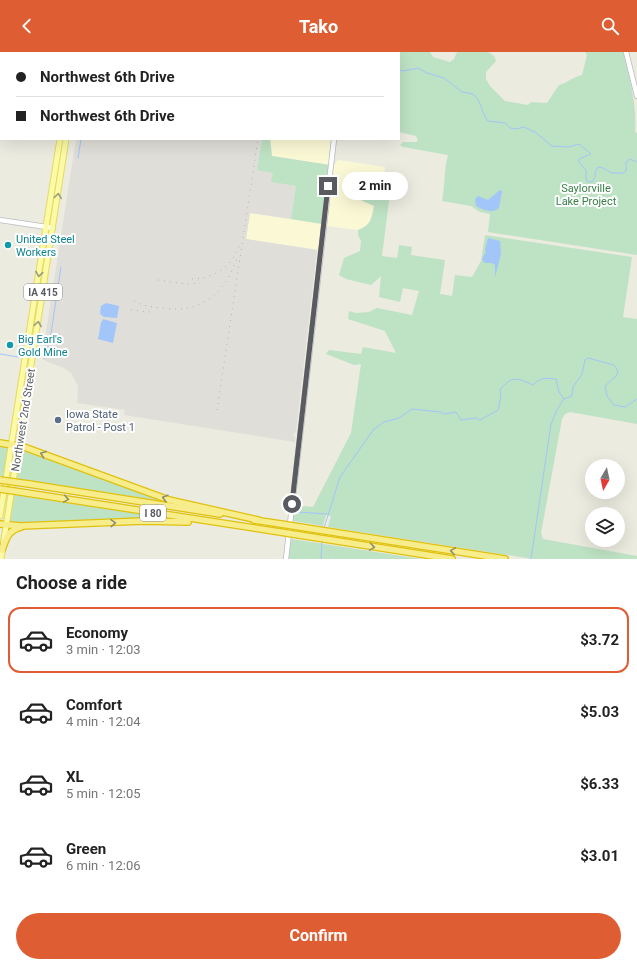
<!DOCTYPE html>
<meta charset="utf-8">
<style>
body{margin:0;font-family:Roboto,sans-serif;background:#f6f6f6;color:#222;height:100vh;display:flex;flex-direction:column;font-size:15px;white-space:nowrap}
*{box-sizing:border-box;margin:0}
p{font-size:13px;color:#767676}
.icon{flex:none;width:22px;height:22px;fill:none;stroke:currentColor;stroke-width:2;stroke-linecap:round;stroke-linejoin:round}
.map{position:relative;height:507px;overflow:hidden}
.details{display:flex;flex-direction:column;background:#fff;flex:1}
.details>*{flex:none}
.banner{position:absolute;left:0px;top:0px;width:400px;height:88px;box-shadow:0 4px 16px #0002;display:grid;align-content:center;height:88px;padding:0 16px;background:#fff}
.needle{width:26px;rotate:189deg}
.fabs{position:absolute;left:585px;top:407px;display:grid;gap:8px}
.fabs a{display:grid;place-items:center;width:40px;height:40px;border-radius:50%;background:#fff;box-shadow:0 4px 16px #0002;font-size:20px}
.end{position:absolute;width:18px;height:18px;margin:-9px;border:5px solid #595b61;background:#fff;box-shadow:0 0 0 2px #fff}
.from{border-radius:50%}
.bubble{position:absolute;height:28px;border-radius:14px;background:#fff;box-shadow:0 4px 16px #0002;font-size:13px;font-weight:700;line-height:28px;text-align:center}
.banner b{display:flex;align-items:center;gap:14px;height:38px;font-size:15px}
.banner b+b{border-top:1px solid #e0e0e0}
.banner i{width:10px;height:10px;background:#222}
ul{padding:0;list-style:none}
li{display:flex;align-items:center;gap:12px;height:66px;margin:0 8px 6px;padding:0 8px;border:2px solid transparent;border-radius:12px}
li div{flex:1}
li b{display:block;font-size:15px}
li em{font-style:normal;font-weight:700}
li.current{border-color:#df5d33}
li>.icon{width:36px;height:36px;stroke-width:1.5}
h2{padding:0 16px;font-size:18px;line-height:48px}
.button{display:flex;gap:8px;margin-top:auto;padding:8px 16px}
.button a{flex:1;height:46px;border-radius:24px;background:#df5d33;color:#fff;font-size:16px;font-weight:700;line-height:46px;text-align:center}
header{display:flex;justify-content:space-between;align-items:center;height:52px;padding:0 16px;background:#df5d33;color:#fff;font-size:18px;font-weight:700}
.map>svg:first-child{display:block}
</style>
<header><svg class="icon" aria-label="back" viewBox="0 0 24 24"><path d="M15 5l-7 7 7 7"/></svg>Tako<svg class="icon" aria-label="search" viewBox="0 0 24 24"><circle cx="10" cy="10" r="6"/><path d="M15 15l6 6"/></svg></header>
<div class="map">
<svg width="637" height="507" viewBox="0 0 637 507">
<rect width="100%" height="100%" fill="#ebebe0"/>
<g fill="#fbf9d5">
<path d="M270 87H332L330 113 272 104Z"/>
<path d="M338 108 385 115 382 139 375 146 360 145 361 149 374 154 369 172 358 178 326 174 333 114Z"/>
<path d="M250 161 322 172 320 198 246 187Z"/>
</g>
<path fill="#dfded8" d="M76 87H262L257 118 273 121 272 130 296 134 291 167 250 161 246 187 317 198 296 380 294 381 293 384 295 385V390L124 363 125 358 77 351 78 334 71 321 64 316 48 310 42 306Z"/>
<g fill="#bee2c4">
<path d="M318 0H430L433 5 450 10 454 7 457 0H488L494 4 496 9 486 20V27L490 34 505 49 528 53 531 50 547 51 559 33C567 31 573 25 582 23L587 3 585 0H623C630 27 637 54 635 80L637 81V203L488 180 490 162 480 160 471 154 442 149C445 134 444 117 448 103L403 95 400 93 403 90H415L418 89 416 84 399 80V1Z"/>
<path d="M262 87H270L272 104 330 113 322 172 291 167 296 134 271 130 273 121 257 118Z"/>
<path d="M382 139 390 141 382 204 397 206 399 193 412 195 411 203 445 208 440 242 452 244 455 223 472 225 481 209 485 183 632 205 623 265 637 267V372L570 360 565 362 562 367 541 481 543 487 637 504V507H533L328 475 331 464 326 463 323 474 293 469 294 453 313 455 351 381 361 312 354 313 326 302 329 298 361 302 363 295 396 301 385 279 348 267 349 259 356 261 369 260 377 256 412 263 419 239 403 236 400 250 379 245 381 224 371 233 346 227 339 223 344 206 360 199 361 189 358 183V178C370 174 372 167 374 154L359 147 360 145 375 146Z"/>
<path d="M0 393 8 395 4 425 0 424Z"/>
<path d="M21 398 141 441 176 451 17 427Z"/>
<path d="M14 443 167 466V468L20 473 10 470Z"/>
<path d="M291 487 298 488 421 507H288Z"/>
</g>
<g fill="#a2c5fa">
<path d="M500 138 502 139 499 156C492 162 483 158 476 154L475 147 478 144 488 148Z"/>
<path d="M488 186 500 189 501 202 495 225V213L492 211H485L482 208 485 201 493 202 486 201 485 198Z"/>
<path d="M106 251 119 254 117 266 104 265 100 262 101 254Z"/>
<path d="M103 267 117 271 113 291 98 287 101 271Z"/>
</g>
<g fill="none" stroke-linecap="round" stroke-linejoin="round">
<g stroke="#a2c5fa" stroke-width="1">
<path d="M68 1 69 0"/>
<path d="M335 1V0"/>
<path d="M399 18 403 19 418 16 427 21 444 26 462 40 473 42C482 49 481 61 488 69L505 71 510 76 516 77 524 75 535 80 552 94 569 95 579 92 591 102 579 107V110L586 118V127L588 130 593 129 595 125V121L598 115 603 116 612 121H623L626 119V110L630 107 637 110"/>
<path d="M78 106 81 87"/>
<path d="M0 302 18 305"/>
<path d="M44 307 50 288 61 215"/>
<path d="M564 347 572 344 573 335 582 322 585 308 588 306 614 313 618 319 616 324 605 334 607 344 614 353 625 355 637 347"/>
<path d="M298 460 327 462"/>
<path d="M324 476 340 425 374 377 384 370 399 366 412 357 440 360 445 362 456 360 461 368 476 366 480 368 498 358 501 344 500 338C511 324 516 325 533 333 541 325 545 326 556 327L559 340 564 347"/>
<path d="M321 507 322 489"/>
<path d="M531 507 551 372 557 358 563 348"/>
</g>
<defs>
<g id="secondary">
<path d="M301 0V1"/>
<path d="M626 0 637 44"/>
<path d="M0 168 53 176"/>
<path d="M286 507 334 87"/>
</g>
<g id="primary">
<path d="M74 1 75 0"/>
<path d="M79 1V0"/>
<path d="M0 464 60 87"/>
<path d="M1 507 66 87"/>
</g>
<g id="highway">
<path d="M0 391 24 395 169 448 258 468"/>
<path d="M29 432 220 462"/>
<path d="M27 441 280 480"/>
<path d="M254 468 281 472"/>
<path d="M0 472 21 474 143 469 188 470"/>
<path d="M300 475 505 507"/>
<path d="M299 483 452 507"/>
<path d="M2 498C6 487 8 478 21 475"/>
</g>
</defs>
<use href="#secondary" stroke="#b9bbc2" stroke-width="6"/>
<use href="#primary" stroke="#e9d95c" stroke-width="7"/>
<use href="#highway" stroke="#e0c10c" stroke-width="8"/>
<use href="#secondary" stroke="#fff" stroke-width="4.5"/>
<use href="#primary" stroke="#fafaa7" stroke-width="5"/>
<use href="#highway" stroke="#f7ed8c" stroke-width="5.5"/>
<g stroke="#b3b4b4" stroke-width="1" stroke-dasharray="1 5" stroke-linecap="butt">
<path d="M20 0 25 1"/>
<path d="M192 227C213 227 232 215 239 194"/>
<path d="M158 228 186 232 200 231"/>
<path d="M134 249C143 254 152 255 162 256 201 262 225 242 237 206"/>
<path d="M131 258 150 260"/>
<path d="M217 358 258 87"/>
</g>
<defs>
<g id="highway-bridge">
<path d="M0 428 29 432"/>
<path d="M0 437 27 441"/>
<path d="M281 472 300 475"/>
<path d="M280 480 299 483"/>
</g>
</defs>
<use href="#highway-bridge" stroke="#e0c10c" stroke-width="8" stroke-linecap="butt"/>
<use href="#highway-bridge" stroke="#f7ed8c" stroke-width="5.5"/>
</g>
<defs><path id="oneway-chevron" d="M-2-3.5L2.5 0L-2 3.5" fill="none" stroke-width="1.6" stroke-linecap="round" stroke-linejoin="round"/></defs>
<g stroke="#999b7d">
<use href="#oneway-chevron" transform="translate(58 144) rotate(-82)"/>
<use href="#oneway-chevron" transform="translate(39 222) rotate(99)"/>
<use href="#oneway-chevron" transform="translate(38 272) rotate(-81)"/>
</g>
<g stroke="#908e70">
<use href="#oneway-chevron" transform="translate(43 402) rotate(-160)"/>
<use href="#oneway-chevron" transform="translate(165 446) rotate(-164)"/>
<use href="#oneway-chevron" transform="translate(66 447) rotate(9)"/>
<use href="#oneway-chevron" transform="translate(113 471) rotate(-2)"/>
<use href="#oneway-chevron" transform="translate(372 495) rotate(9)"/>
<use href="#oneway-chevron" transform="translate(453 499) rotate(-171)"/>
</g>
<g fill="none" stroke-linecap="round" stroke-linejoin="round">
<path stroke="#595b61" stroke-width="5" d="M292 452 328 134"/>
</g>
<g fill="#0f9aa8" stroke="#fff" stroke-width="1.5">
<circle cx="8" cy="193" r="4"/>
<circle cx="10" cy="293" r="4"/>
</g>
<circle fill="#5c6f8a" stroke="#fff" stroke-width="1.5" cx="58" cy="368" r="4"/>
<g text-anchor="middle" stroke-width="4" stroke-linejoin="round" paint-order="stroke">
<g fill="#fff" stroke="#8b8c90" stroke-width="1">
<rect x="24" y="232" width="38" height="16" rx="3"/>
<rect x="140" y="453" width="26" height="16" rx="3"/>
</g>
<g font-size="10" font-weight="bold" fill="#595b61">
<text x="43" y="244">IA 415</text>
<text x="153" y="465">I 80</text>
</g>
<g font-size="11" fill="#388048" stroke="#fff">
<text x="586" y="140">Saylorville<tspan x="586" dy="13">Lake Project</tspan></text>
</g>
<g font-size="11" fill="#0d838f" stroke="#fff" text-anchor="start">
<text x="16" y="191">United Steel<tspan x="16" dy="13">Workers</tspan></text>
<text x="18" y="291">Big Earl's<tspan x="18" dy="13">Gold Mine</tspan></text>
</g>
<g font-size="11" fill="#4e5e75" stroke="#fff" text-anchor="start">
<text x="66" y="366">Iowa State<tspan x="66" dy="13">Patrol - Post 1</tspan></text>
</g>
<g font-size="11" fill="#595b61" stroke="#fff">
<text transform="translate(23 368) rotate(-81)" y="4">Northwest 2nd Street</text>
</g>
</g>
</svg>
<div class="fabs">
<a><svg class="needle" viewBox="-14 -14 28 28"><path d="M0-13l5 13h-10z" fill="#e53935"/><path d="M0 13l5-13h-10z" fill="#767676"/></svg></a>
<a><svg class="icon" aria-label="layers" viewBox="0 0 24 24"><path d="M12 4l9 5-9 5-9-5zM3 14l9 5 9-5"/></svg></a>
</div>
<i class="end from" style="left:292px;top:452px"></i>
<i class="end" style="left:328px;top:134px"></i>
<div class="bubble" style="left:342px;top:120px;width:66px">2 min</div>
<div class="banner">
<b><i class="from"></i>Northwest 6th Drive</b>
<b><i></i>Northwest 6th Drive</b>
</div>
</div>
<section class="details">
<h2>Choose a ride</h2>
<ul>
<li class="current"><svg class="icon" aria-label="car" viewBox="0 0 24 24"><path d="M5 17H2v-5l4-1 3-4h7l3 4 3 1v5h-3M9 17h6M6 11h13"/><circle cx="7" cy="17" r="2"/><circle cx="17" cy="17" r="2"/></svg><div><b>Economy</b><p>3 min · 12:03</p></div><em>$3.72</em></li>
<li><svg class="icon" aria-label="car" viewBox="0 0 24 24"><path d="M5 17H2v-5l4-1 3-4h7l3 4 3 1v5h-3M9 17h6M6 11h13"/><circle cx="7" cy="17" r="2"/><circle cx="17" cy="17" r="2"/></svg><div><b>Comfort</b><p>4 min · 12:04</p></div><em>$5.03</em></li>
<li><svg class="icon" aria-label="car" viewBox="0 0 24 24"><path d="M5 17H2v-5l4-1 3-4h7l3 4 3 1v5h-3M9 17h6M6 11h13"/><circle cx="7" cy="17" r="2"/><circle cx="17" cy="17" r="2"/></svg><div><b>XL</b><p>5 min · 12:05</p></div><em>$6.33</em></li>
<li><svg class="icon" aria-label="car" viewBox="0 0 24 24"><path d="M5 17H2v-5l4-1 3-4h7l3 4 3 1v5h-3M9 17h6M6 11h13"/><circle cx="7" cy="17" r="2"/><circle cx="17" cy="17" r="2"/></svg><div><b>Green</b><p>6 min · 12:06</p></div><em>$3.01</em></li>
</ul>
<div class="button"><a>Confirm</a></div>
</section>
